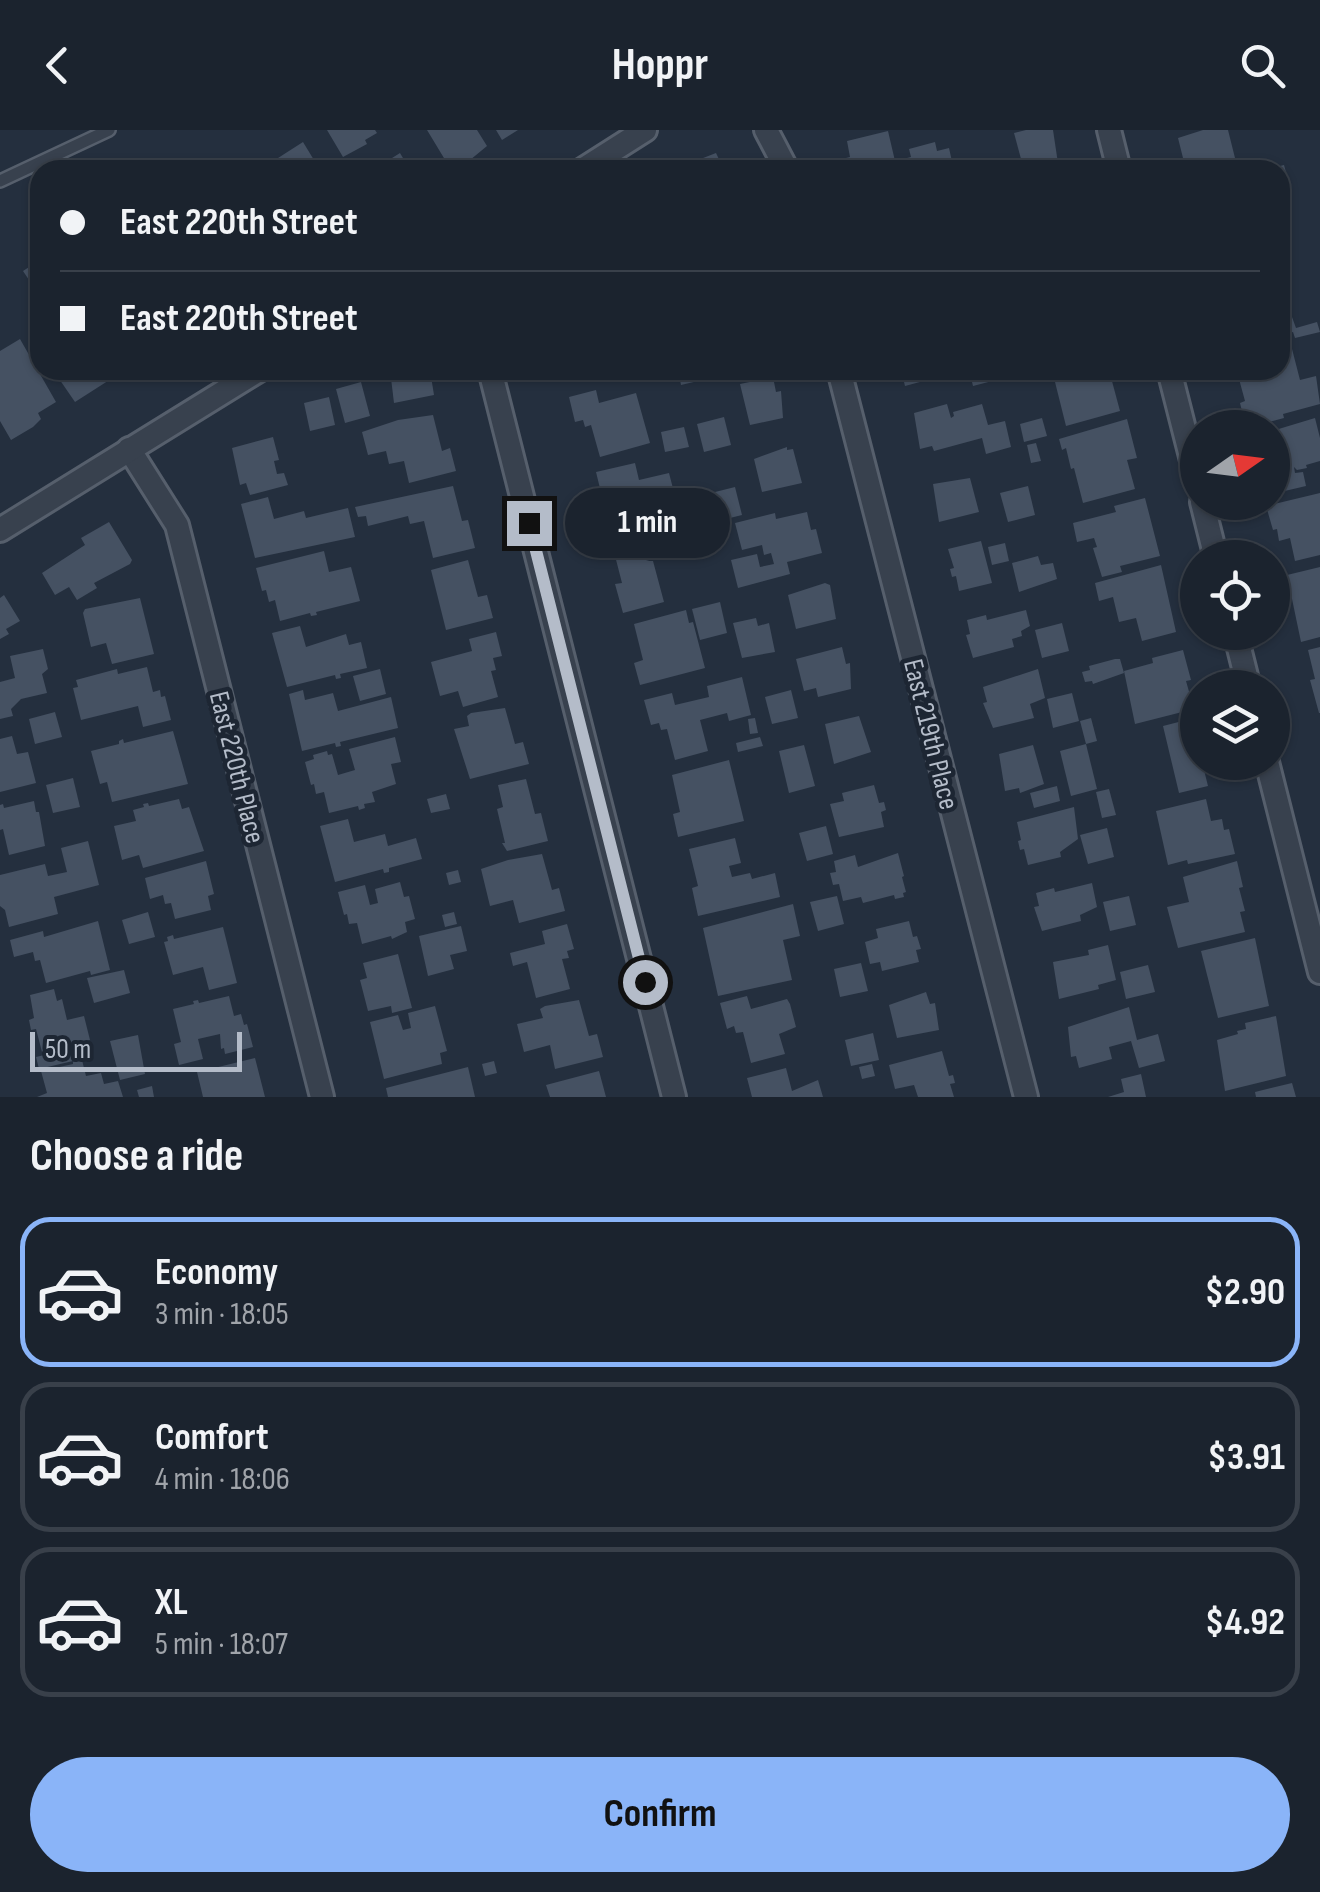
<!DOCTYPE html>
<meta charset="utf-8">
<style>
body{margin:0;font-family:"Sofia Sans Condensed",sans-serif;background:#242b36;color:#f1f3f6;height:100vh;display:flex;flex-direction:column;font-size:38px;white-space:nowrap}
*{box-sizing:border-box;margin:0}
p{font-size:32px;color:#a0a4aa}
.icon{flex:none;width:55px;height:55px;fill:none;stroke:currentColor;stroke-width:2;stroke-linecap:round;stroke-linejoin:round}
.map{position:relative;height:967px;overflow:hidden}
.side{display:flex;flex-direction:column;background:#1b232e;flex:1}
.side>*{flex:none}
.banner{position:absolute;left:30px;top:30px;width:1260px;height:220px;border-radius:30px;box-shadow:0 2px 8px #0004,0 0 0 2px #39404a;display:grid;align-content:center;height:220px;padding:0 30px;background:#1b232e}
.needle{width:65px;rotate:76deg}
.fabs{position:absolute;left:1180px;top:280px;display:grid;gap:20px}
.fabs a{display:grid;place-items:center;width:110px;height:110px;border-radius:50%;background:#1b232e;box-shadow:0 2px 8px #0004,0 0 0 2px #39404a;font-size:50px}
.scale{position:absolute;left:30px;bottom:25px;width:212px;box-sizing:border-box;padding-left:10px;border:5px solid #b4bcc9;border-top:0;font-size:28px;line-height:35px;white-space:nowrap;color:#b4bcc9;-webkit-text-stroke:8px #1d2633;paint-order:stroke}
.end{position:absolute;width:45px;height:45px;margin:-22px;border:12px solid #b4bcc9;background:#111;box-shadow:0 0 0 5px #111}
.from{border-radius:50%}
.bubble{position:absolute;height:70px;border-radius:35px;background:#1b232e;box-shadow:0 2px 8px #0004,0 0 0 2px #39404a;font-size:32px;font-weight:700;line-height:70px;text-align:center}
.banner b{display:flex;align-items:center;gap:35px;height:95px;font-size:38px}
.banner b+b{border-top:2px solid #39404a}
.banner i{width:25px;height:25px;background:#f1f3f6}
ul{padding:0;list-style:none}
li{display:flex;align-items:center;gap:30px;height:150px;margin:0 20px 15px;padding:0 10px;border:5px solid #39404a;border-radius:30px}
li div{flex:1}
li b{display:block;font-size:38px}
li em{font-style:normal;font-weight:700}
li.selected{border-color:#8ab4f8}
li>.icon{width:90px;height:90px;stroke-width:1.5}
h2{padding:0 30px;font-size:45px;line-height:120px}
.cta{display:flex;gap:20px;margin-top:auto;padding:20px 30px}
.cta a{flex:1;height:115px;border-radius:60px;background:#8ab4f8;color:#111;font-size:40px;font-weight:700;line-height:115px;text-align:center}
header{display:flex;justify-content:space-between;align-items:center;height:130px;padding:0 30px;background:#1b232e;font-size:45px;font-weight:700}
.map>svg:first-child{display:block}
</style>
<header><svg class="icon" aria-label="back" viewBox="0 0 24 24"><path d="M15 5l-7 7 7 7"/></svg>Hoppr<svg class="icon" aria-label="search" viewBox="0 0 24 24"><circle cx="10" cy="10" r="6"/><path d="M15 15l6 6"/></svg></header>
<div class="map">
<svg width="1320" height="967" viewBox="0 0 1320 967">
<rect width="100%" height="100%" fill="#242f3e"/>
<g fill="#455162">
<path d="M327 0H375L377 3 365 10 367 14 343 27Z"/>
<path d="M427 0H477L487 16 464 35 462 31 450 38Z"/>
<path d="M496 0H518L502 10Z"/>
<path d="M1026 0H1053L1059 40H1024L1014 3Z"/>
<path d="M1203 0H1228L1238 40H1186L1178 8Z"/>
<path d="M888 1 895 31 911 27 909 19 935 12 937 21 949 18 953 36 942 40H849L846 28 850 27 847 11Z"/>
<path d="M303 12 317 35 309 40H266L264 37Z"/>
<path d="M400 23 410 40H373Z"/>
<path d="M716 23 724 40H686L685 35Z"/>
<path d="M1284 35 1289 53 1280 55V40L1268 39Z"/>
<path d="M40 130V156L35 159 23 141Z"/>
<path d="M1280 154 1296 198 1317 192 1320 202 1295 208 1293 202 1280 205Z"/>
<path d="M20 209 56 272 38 283 41 289 33 297 11 310 0 291V221Z"/>
<path d="M1291 215 1300 250 1316 246 1320 274 1283 284 1284 288 1246 298 1240 273 1245 271 1239 249 1244 248 1242 240H1280V218Z"/>
<path d="M53 240H125L75 272Z"/>
<path d="M390 240H430L434 265 394 273Z"/>
<path d="M563 240H603V241L565 251Z"/>
<path d="M678 240H731L732 243 681 255Z"/>
<path d="M901 240H945L946 245 905 256Z"/>
<path d="M969 240H1002L1003 245 999 246 1000 249 973 256Z"/>
<path d="M1052 240H1109L1120 281 1066 296Z"/>
<path d="M773 247 776 262 781 261 783 288 750 295 740 254Z"/>
<path d="M361 252 370 286 345 293 336 259Z"/>
<path d="M596 260 599 273 636 263 650 313 600 327 591 295 585 297 583 290 575 292 569 267Z"/>
<path d="M329 267 335 295 310 301 304 273Z"/>
<path d="M947 274 951 288 954 286 953 282 982 274 988 295 1005 291 1011 317 986 324 982 308 934 321 932 316 920 319 914 283Z"/>
<path d="M433 285 442 321 450 318 456 341 409 353 404 331 389 334 386 321 368 325 362 302 398 290Z"/>
<path d="M724 287 731 315 704 322 697 294Z"/>
<path d="M1042 288 1047 306 1024 312 1020 294Z"/>
<path d="M1315 288 1320 308V331L1306 335 1307 338 1297 340 1294 337 1295 343 1303 342 1306 356 1272 364V301Z"/>
<path d="M1127 289 1137 328 1127 330 1135 359 1083 373 1074 338 1071 339 1066 318 1062 320 1059 309Z"/>
<path d="M684 297 689 317 665 322 661 302Z"/>
<path d="M273 307 279 330 274 331 277 344 284 343 288 355 250 365 246 353 240 355 232 318Z"/>
<path d="M1036 313 1041 331 1031 333 1027 315Z"/>
<path d="M787 317V320L793 319 802 353 762 362 754 329Z"/>
<path d="M635 333 639 350 669 343 676 370 646 378 649 391 604 403 599 381 605 379 596 342Z"/>
<path d="M970 348 979 382 939 392 933 354Z"/>
<path d="M453 356 462 391 468 390 475 418 433 428 424 391 410 394 408 386 368 396 366 386 358 387 355 377Z"/>
<path d="M1028 356 1035 385 1008 392 1000 363Z"/>
<path d="M735 357 742 385 714 392 707 364Z"/>
<path d="M1320 363V425L1295 431 1290 408 1279 411 1277 399 1273 400 1266 376Z"/>
<path d="M268 367 274 389 304 381 306 388 348 378 355 407 255 428 241 374Z"/>
<path d="M1145 368 1160 426 1120 436 1122 442 1102 447 1093 418 1097 417 1094 408 1077 412 1073 393 1116 382 1114 376Z"/>
<path d="M807 382 811 400 816 399 822 423 787 432 790 444 738 458 731 430 757 424 760 437 774 434 771 423 764 425 762 415 742 420 735 393 775 383 776 389Z"/>
<path d="M109 392 132 430 130 434 94 453 97 458 77 470 69 457 55 465 42 443 85 415 81 408Z"/>
<path d="M658 407 663 426 646 431H653L664 472 623 483 615 454 622 453 613 418Z"/>
<path d="M981 411 992 453 959 461 956 446 952 447 950 439 954 438 948 419Z"/>
<path d="M1005 413 1009 431 992 435 988 417Z"/>
<path d="M324 421 329 442 351 437 360 471 316 482 317 485 311 486 310 483 280 491 275 470 269 472 266 460 262 461 256 438Z"/>
<path d="M1038 426 1041 435 1053 433 1057 449 1019 462 1012 433Z"/>
<path d="M468 430 478 467 487 465 493 488 446 500 431 440Z"/>
<path d="M1161 435 1176 502 1142 511 1136 488 1119 492 1113 467 1099 471 1095 453Z"/>
<path d="M1320 437V507L1301 512 1287 445Z"/>
<path d="M825 453 830 455 836 489 796 499 788 465Z"/>
<path d="M4 465 20 491 6 499 9 504 0 509V468Z"/>
<path d="M140 468 154 524 112 534 106 513 91 517 83 483 85 479Z"/>
<path d="M720 472 727 503 700 510 692 479Z"/>
<path d="M686 480 689 493 693 492 705 538 640 555 634 533 643 530 634 494Z"/>
<path d="M1026 480 1030 496 1021 501 1022 506 1012 509 1014 517 973 528 966 505 970 504 967 490 986 485 987 490Z"/>
<path d="M756 488 758 496 769 493 775 522 742 528 733 493Z"/>
<path d="M1062 493 1069 521 1042 528 1035 500Z"/>
<path d="M300 496 306 517 346 504 349 515 361 512 367 538 340 544 341 548 336 549 335 545 287 557 272 503Z"/>
<path d="M496 502 502 526 493 528 496 540 491 541 498 567 463 577 458 561 440 566 431 532 472 521 469 509Z"/>
<path d="M842 517 846 534 850 533 851 559 818 567 816 558 804 561 796 529Z"/>
<path d="M1320 517V583H1319L1310 550 1315 549 1308 520Z"/>
<path d="M43 519 48 539 42 544 47 563 21 569 11 579 13 586 0 589V552L15 548 10 526Z"/>
<path d="M1183 520 1191 550 1186 551 1194 579 1135 594 1124 541 1153 533 1152 528Z"/>
<path d="M1115 529H1120L1124 543 1093 554 1092 551 1085 552 1082 542 1090 540 1089 536Z"/>
<path d="M147 537 153 562 160 560 161 567 165 566 171 590 143 597 138 576 81 590 73 558 78 557 76 550 117 539 118 544Z"/>
<path d="M380 539 386 564 360 571 353 546Z"/>
<path d="M1038 539 1045 568 1030 574 1034 588 993 598 983 573 987 572 983 557Z"/>
<path d="M742 547 751 585 729 591 727 583 700 590 708 621 675 630 667 599 661 600 659 593 651 595 644 570 672 563 675 575 709 567 707 556Z"/>
<path d="M303 560 305 570 333 563 338 581 391 567 398 598 340 612 341 616 336 617 335 613 302 621 289 564Z"/>
<path d="M791 560 798 588 772 594 765 567Z"/>
<path d="M1072 563 1079 591 1053 598 1047 569Z"/>
<path d="M505 578 515 614 523 612 529 634 470 649 454 599 469 596 467 586 471 583Z"/>
<path d="M55 582 62 607 35 614 29 589Z"/>
<path d="M859 586 871 622 834 634 825 594Z"/>
<path d="M1198 587V632H1202L1208 656 1179 663 1163 596Z"/>
<path d="M755 588 758 603 750 604 748 589Z"/>
<path d="M1091 588 1097 611 1086 614 1080 591Z"/>
<path d="M173 601 188 654 112 672 107 652 100 654 91 621 119 614V611L123 609 124 613Z"/>
<path d="M12 606 17 624 28 622 36 653 0 662V609Z"/>
<path d="M395 607 401 632 391 634 396 654 372 662 375 672 364 674 365 678 359 680 358 676 329 683 324 662 316 664 314 654 311 655 305 632 314 629 313 625 327 621 328 625 332 624 338 645 355 640 349 619Z"/>
<path d="M760 607 763 616 738 622 736 613Z"/>
<path d="M1086 614 1097 659 1071 666 1060 621Z"/>
<path d="M804 615 815 656 789 663 779 621Z"/>
<path d="M1033 615 1044 654 1020 663 1019 658 1005 661 999 624Z"/>
<path d="M729 630 744 691 678 707 673 684 680 682 672 645Z"/>
<path d="M73 648 80 677 53 683 46 655Z"/>
<path d="M526 649 535 684 541 683 548 711 507 721 502 713H505L497 679 503 677 498 655Z"/>
<path d="M874 655 879 673 884 672 886 680 881 682 884 697 839 707 830 674 844 671 842 663Z"/>
<path d="M1057 656 1060 671 1034 678 1030 663Z"/>
<path d="M1109 659 1116 685 1102 688 1096 662Z"/>
<path d="M446 664 450 679 431 683 427 669Z"/>
<path d="M179 669 182 679 189 677 204 721 143 738 139 725 122 730 114 696 136 691 133 680 144 677 143 674 148 673 149 676Z"/>
<path d="M1206 669 1211 691 1222 689 1224 700 1229 699 1235 724 1188 734 1187 730 1168 735 1156 681Z"/>
<path d="M34 671 36 682H39L45 716 9 725 3 699 0 700V675L3 674 4 678Z"/>
<path d="M1074 677 1078 709 1060 722 1061 727 1028 735 1024 719 1020 720 1018 711 1021 710 1017 692Z"/>
<path d="M348 689 354 712 385 704 388 716 416 708 422 729 389 738V742L384 743 383 739 335 752 320 696Z"/>
<path d="M826 696 833 724 807 731 799 703Z"/>
<path d="M1107 698 1114 727 1088 734 1080 705Z"/>
<path d="M735 708 741 733 729 736 732 747 750 743 752 749 775 743 780 767 698 786 692 758 698 756 689 719Z"/>
<path d="M88 711 99 755 54 767 58 784 9 797 5 780 0 776V745L45 734 48 746 67 742 61 718Z"/>
<path d="M898 723 904 746 902 747 906 762 903 763 904 767 895 769 894 765 863 773 861 767 843 771 839 754 833 755 830 743 836 742 834 731 855 725 858 737Z"/>
<path d="M542 724 552 760 559 758 565 781 519 793 513 770 490 776 481 739 508 730Z"/>
<path d="M206 731 214 764 208 766 211 780 175 789 171 773 165 774 163 765 150 769 145 748Z"/>
<path d="M1237 731 1243 757 1239 758 1245 781 1240 782 1245 802 1178 818 1167 777 1189 772 1183 747Z"/>
<path d="M458 740 461 752 449 755 446 743Z"/>
<path d="M400 752 404 767 409 766 415 789 405 792 407 802 392 809 391 806 362 814 357 793 349 794 347 784 344 785 338 762 365 755 370 775 378 773 375 759Z"/>
<path d="M1092 753 1097 777 1080 785 1081 791 1042 801 1034 777 1039 776 1036 763 1054 758 1055 762Z"/>
<path d="M837 766 844 794 818 801 810 772Z"/>
<path d="M1129 766 1136 795 1110 801 1103 772Z"/>
<path d="M793 774 800 806 783 810 792 850 718 866 703 798Z"/>
<path d="M148 782 155 807 129 814 122 790Z"/>
<path d="M454 782 457 794 445 797 442 785Z"/>
<path d="M98 791 110 840 91 845 90 841 46 853 40 830 35 831 33 822 14 827 10 810 43 801 44 807Z"/>
<path d="M909 791 913 807 917 806 921 819 916 820 919 832 882 841 880 832 870 834 865 812 878 808 876 799Z"/>
<path d="M567 794 574 819 567 821 569 828 562 829 570 859 536 868 527 832 513 836 510 823 545 814 542 801Z"/>
<path d="M461 796 467 821 450 825 454 839 428 846 419 806Z"/>
<path d="M223 797 237 853 209 860 203 837 173 845 164 812 168 811 167 807 173 805 174 809Z"/>
<path d="M1255 808 1269 876 1218 888 1201 821Z"/>
<path d="M1108 815 1116 850 1098 855 1099 859 1059 869 1053 832 1089 825 1088 820Z"/>
<path d="M398 824 412 878 392 883 391 876 368 881 360 850 367 848 363 833Z"/>
<path d="M861 833 868 861 840 867 834 839Z"/>
<path d="M1148 835 1155 862 1126 869 1120 842Z"/>
<path d="M124 840 130 863 94 873 87 848Z"/>
<path d="M54 859 57 871 62 869 67 890 84 886 90 910 42 922 36 899 31 900 29 890 34 888 30 865Z"/>
<path d="M926 862 930 874 935 873 939 900 897 908 889 875Z"/>
<path d="M229 866 234 886 241 884 244 895 247 894 253 917 225 924 224 918 221 919 220 904 198 909 203 929 179 935 174 914 181 912 173 879 194 874 193 871 198 870 199 873Z"/>
<path d="M747 866 751 879 787 869 790 874 796 897 779 904 785 924 751 933 743 902 736 903 734 896 727 899 720 873Z"/>
<path d="M579 870 589 906 597 904 603 927 555 939 550 915 524 922 517 894 543 888 540 879 545 876Z"/>
<path d="M435 876 447 921 440 923 442 934 384 949 370 892 398 885 403 900 411 898 408 883Z"/>
<path d="M1129 877 1137 910 1158 904 1165 931 1139 938 1131 911 1109 917 1112 929 1079 938 1076 926 1071 927 1068 897Z"/>
<path d="M1276 886 1286 946 1225 961 1217 910 1238 904 1237 901 1246 899 1245 893Z"/>
<path d="M873 903 879 930 851 936 845 910Z"/>
<path d="M138 905 145 944 120 950 110 911Z"/>
<path d="M73 918 77 931 82 930 86 946 101 943 104 954 118 951 123 967H37L47 963 41 941 73 934V931L39 939 36 927Z"/>
<path d="M942 921 949 946 953 945 955 953 950 954 954 967H918L914 955 895 959 889 935Z"/>
<path d="M255 928 265 967H203L197 942 201 939 206 940Z"/>
<path d="M494 931 497 943 485 946 482 934Z"/>
<path d="M872 934 875 946 862 949 859 937Z"/>
<path d="M468 937 475 967H388L386 958Z"/>
<path d="M786 938 792 961 818 950 823 967H752L747 948Z"/>
<path d="M599 941 606 967H550L546 955Z"/>
<path d="M1141 944 1146 967H1108L1124 962 1121 949Z"/>
<path d="M1292 953 1296 967H1256L1255 962Z"/>
<path d="M152 956 154 967H139L137 960Z"/>
</g>
<g fill="none" stroke-linecap="round" stroke-linejoin="round">
<defs>
<path id="lane" d="M0 51 109 0"/>
<g id="street">
<path d="M766 0 787 40"/>
<path d="M1109 0 1119 40"/>
<path d="M582 40 645 0"/>
<path d="M490 240 674 967"/>
<path d="M839 240 1026 967"/>
<path d="M1169 240 1198 354"/>
<path d="M129 319 177 395 322 967"/>
<path d="M1202 372 1216 428"/>
<path d="M0 400 259 240"/>
<path d="M1235 502 1249 558"/>
<path d="M1267 632 1320 842"/>
</g>
</defs>
<use href="#lane" stroke="#565f6c" stroke-width="16"/>
<use href="#street" stroke="#565f6c" stroke-width="28"/>
<use href="#lane" stroke="#38414e" stroke-width="11"/>
<use href="#street" stroke="#38414e" stroke-width="22"/>
</g>
<g fill="none" stroke-linecap="round" stroke-linejoin="round">
<path stroke="#b4bcc9" stroke-width="12" d="M529 393 645 852"/>
</g>
<g text-anchor="middle" stroke-width="9" stroke-linejoin="round" paint-order="stroke">
<g font-size="28" fill="#b4bcc9" stroke="#1d2633">
<text transform="translate(932 604) rotate(76)" y="10">East 219th Place</text>
<text transform="translate(238 637) rotate(76)" y="10">East 220th Place</text>
</g>
</g>
</svg>
<div class="fabs">
<a><svg class="needle" viewBox="-14 -14 28 28"><path d="M0-13l5 13h-10z" fill="#e53935"/><path d="M0 13l5-13h-10z" fill="#a0a4aa"/></svg></a>
<a><svg class="icon" aria-label="locate" viewBox="0 0 24 24"><circle cx="12" cy="12" r="6"/><path d="M12 2v4M12 18v4M2 12h4M18 12h4"/></svg></a>
<a><svg class="icon" aria-label="layers" viewBox="0 0 24 24"><path d="M12 4l9 5-9 5-9-5zM3 14l9 5 9-5"/></svg></a>
</div>
<div class="scale">50 m</div>
<i class="end from" style="left:645px;top:852px"></i>
<i class="end" style="left:529px;top:393px"></i>
<div class="bubble" style="left:565px;top:358px;width:165px">1 min</div>
<div class="banner">
<b><i class="from"></i>East 220th Street</b>
<b><i></i>East 220th Street</b>
</div>
</div>
<section class="side">
<h2>Choose a ride</h2>
<ul>
<li class="selected"><svg class="icon" aria-label="car" viewBox="0 0 24 24"><path d="M5 17H2v-5l4-1 3-4h7l3 4 3 1v5h-3M9 17h6M6 11h13"/><circle cx="7" cy="17" r="2"/><circle cx="17" cy="17" r="2"/></svg><div><b>Economy</b><p>3 min · 18:05</p></div><em>$2.90</em></li>
<li><svg class="icon" aria-label="car" viewBox="0 0 24 24"><path d="M5 17H2v-5l4-1 3-4h7l3 4 3 1v5h-3M9 17h6M6 11h13"/><circle cx="7" cy="17" r="2"/><circle cx="17" cy="17" r="2"/></svg><div><b>Comfort</b><p>4 min · 18:06</p></div><em>$3.91</em></li>
<li><svg class="icon" aria-label="car" viewBox="0 0 24 24"><path d="M5 17H2v-5l4-1 3-4h7l3 4 3 1v5h-3M9 17h6M6 11h13"/><circle cx="7" cy="17" r="2"/><circle cx="17" cy="17" r="2"/></svg><div><b>XL</b><p>5 min · 18:07</p></div><em>$4.92</em></li>
</ul>
<div class="cta"><a>Confirm</a></div>
</section>
